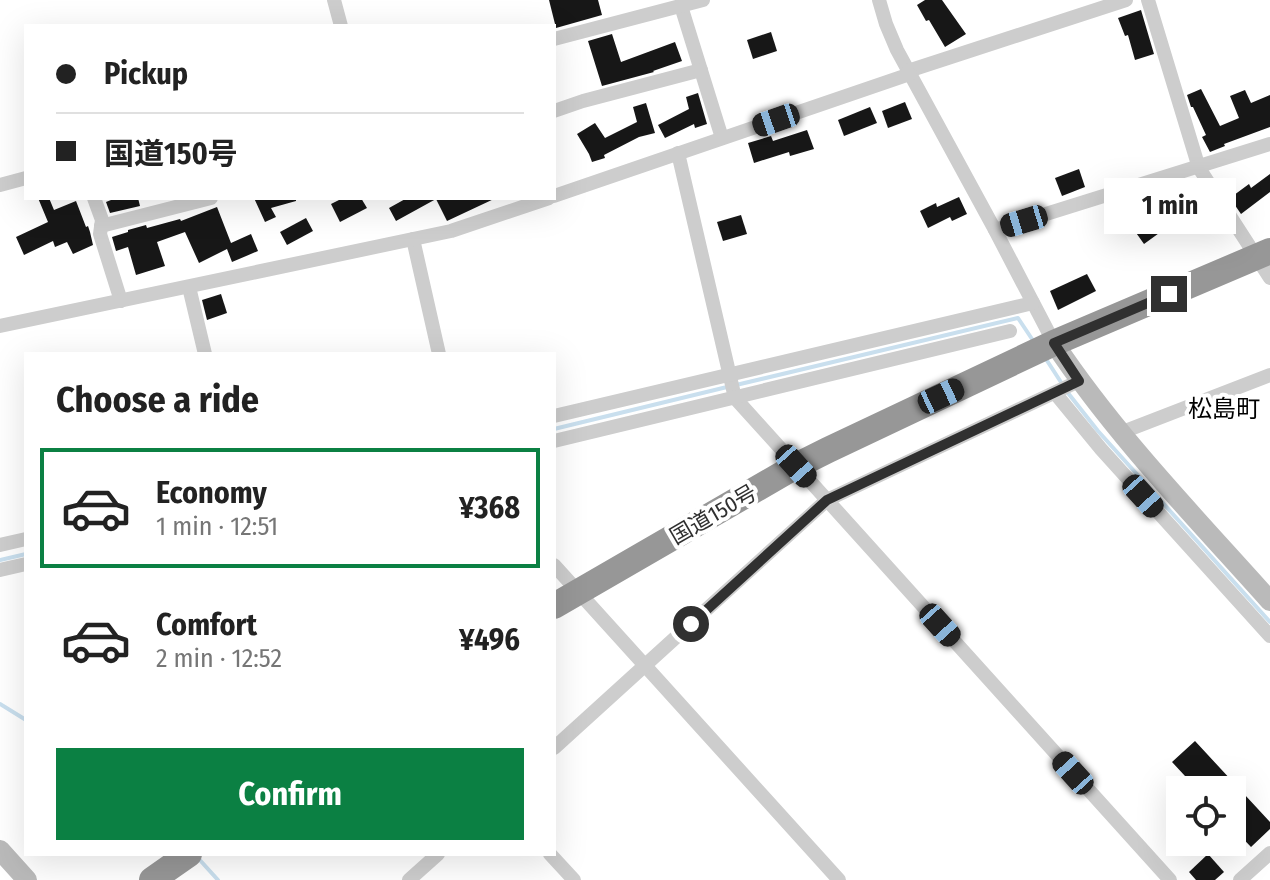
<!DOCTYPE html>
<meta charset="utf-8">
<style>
body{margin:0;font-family:"Fira Sans Condensed","Noto Sans JP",sans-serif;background:#f6f6f6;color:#222;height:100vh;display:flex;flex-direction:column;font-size:30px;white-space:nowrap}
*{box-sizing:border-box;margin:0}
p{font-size:26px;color:#767676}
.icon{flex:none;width:44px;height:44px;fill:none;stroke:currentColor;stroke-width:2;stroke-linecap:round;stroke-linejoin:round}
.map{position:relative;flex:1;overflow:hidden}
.side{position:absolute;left:24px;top:352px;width:532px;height:504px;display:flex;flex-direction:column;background:#fff;border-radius:0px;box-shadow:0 8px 32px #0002}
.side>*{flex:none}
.banner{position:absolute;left:24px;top:24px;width:532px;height:176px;border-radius:0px;box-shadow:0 8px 32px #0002;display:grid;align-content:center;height:176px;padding:0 32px;background:#fff}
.controls{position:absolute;left:1166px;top:776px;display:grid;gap:16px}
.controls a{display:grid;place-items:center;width:80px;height:80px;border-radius:0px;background:#fff;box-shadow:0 8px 32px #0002;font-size:40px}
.end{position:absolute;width:36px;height:36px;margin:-18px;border:10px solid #303030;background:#fff;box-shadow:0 0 0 4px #fff}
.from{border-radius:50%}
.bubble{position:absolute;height:56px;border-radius:0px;background:#fff;box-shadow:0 8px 32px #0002;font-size:26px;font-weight:700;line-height:56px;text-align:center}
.car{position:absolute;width:24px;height:48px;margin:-24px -12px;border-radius:10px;box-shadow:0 0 6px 2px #0007;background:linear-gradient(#222 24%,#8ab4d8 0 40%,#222 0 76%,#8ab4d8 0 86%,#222 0)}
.banner b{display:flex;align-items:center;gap:28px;height:76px;font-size:30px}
.banner b+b{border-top:2px solid #e0e0e0}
.banner i{width:20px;height:20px;background:#222}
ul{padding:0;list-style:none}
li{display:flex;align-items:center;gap:24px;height:120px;margin:0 16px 12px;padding:0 16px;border:4px solid transparent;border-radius:0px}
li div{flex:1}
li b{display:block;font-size:30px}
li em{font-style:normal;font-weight:700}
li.current{border-color:#0b8043}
li>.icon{width:72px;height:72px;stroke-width:1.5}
h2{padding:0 32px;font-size:36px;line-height:96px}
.button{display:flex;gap:16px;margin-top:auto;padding:16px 32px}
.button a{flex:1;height:92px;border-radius:0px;background:#0b8043;color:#fff;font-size:32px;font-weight:700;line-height:92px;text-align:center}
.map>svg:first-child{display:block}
</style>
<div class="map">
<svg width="1270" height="880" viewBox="0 0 1270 880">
<rect width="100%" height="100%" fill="#fff"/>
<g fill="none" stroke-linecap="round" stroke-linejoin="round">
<g stroke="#c9dfee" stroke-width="4">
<path d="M1044 356 1068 393 1098 431 1270 622"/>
<path d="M736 385 1018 318 1034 342"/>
<path d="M554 429 727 387"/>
<path d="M0 560 26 554"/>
<path d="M0 704 26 720"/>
<path d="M198 858 218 880"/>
</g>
</g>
<g fill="#171717">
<path d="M549 0H598L602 15 556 28Z"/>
<path d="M925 0H942L966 34 945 47 929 20 926 21 917 5Z"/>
<path d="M1141 10 1154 54 1135 60 1128 35 1125 36 1118 18Z"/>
<path d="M771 32 777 51 753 59 747 40Z"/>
<path d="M612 34 621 62 675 42 682 61 653 71 654 72 602 86 588 41Z"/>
<path d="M1201 89 1220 126 1239 118 1230 96 1245 90 1251 103 1270 95V127L1224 144 1225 146 1210 152 1202 137 1206 135 1193 107H1191L1187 95Z"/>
<path d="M698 93 707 124 695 128 694 124 665 138 658 125 689 109 686 97Z"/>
<path d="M905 102 912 119 888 128 882 111Z"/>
<path d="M646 103 655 133 639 137 604 155 605 158 592 162 589 154 577 134 595 123 605 138 637 122 633 107Z"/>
<path d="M870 107 877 123 844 136 838 120Z"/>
<path d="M807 130 814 149 790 156 789 152 754 163 748 143 771 136 773 141Z"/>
<path d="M1079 169 1085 187 1062 196 1055 178Z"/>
<path d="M1270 174V192L1241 214 1230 198 1249 184 1251 188Z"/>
<path d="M959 197 967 214 952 221 950 217 928 228 920 211 936 203 937 207Z"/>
<path d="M1201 197 1213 212 1193 227 1181 212Z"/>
<path d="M38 198H49L54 210 76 201 86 227 88 226 90 232 93 245 73 254 67 242 55 247 53 241 24 255 16 237 48 222Z"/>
<path d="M116 198H138L140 206 110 213 106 202Z"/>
<path d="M254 198H296V201L271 208 276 217 265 222Z"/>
<path d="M343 198H361L367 208 340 222 331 204Z"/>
<path d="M407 198H496L447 221 436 199 396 221 389 208Z"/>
<path d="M1129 199 1140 223 1162 207 1173 223 1144 244 1127 220 1122 223 1114 206Z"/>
<path d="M217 207 231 243 251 234 258 251 232 262 227 249 199 263 185 232 157 242 165 266 136 275 128 247 116 251 112 237 128 232V230L146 225 147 228 180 219 181 221Z"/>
<path d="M741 215 747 234 723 241 717 222Z"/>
<path d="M306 218 313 231 287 245 280 232Z"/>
<path d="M1087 274 1096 291 1058 310 1050 291Z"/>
<path d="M221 294 227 313 207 320 202 300Z"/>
<path d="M1195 741 1270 822V829L1251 847 1232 827V790H1198L1172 762Z"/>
<path d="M1208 854 1224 872 1215 880H1196L1189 872Z"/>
</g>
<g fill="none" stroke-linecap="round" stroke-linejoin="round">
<g stroke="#cdcdcd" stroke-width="14">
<path d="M334 0 341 26"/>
<path d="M879 0 886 24 897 50 995 230 1054 343"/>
<path d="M1148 0 1199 168 1270 278"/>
<path d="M681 6 722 138"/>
<path d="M554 39 703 0"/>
<path d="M908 71 1126 0"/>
<path d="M554 111 583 101 701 70"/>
<path d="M678 153 735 398 1170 880"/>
<path d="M0 185 26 178"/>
<path d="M554 196 910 74"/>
<path d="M94 198 102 220 100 234 121 301"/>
<path d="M101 226 211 198"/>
<path d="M995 230 1270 144"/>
<path d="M413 239 439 354"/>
<path d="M189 287 205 354"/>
<path d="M0 326 451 231 549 198"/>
<path d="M1055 393 1101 449 1270 636"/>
<path d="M554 416 1033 303"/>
<path d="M1120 433 1270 375"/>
<path d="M554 441 1010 331"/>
<path d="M0 545 26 539"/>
<path d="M554 565 839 880"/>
<path d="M0 570 26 564"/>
<path d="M554 748 827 500 1079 381"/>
<path d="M550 854 574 880"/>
<path d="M409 880 438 854"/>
<path d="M1240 880 1270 853"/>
</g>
<g stroke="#bababa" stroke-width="20">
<path d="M1054 343C1116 436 1195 517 1270 601"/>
<path d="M0 850 27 880"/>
</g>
<g stroke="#979797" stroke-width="26">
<path d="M554 606 796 466 828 450 1054 343 1270 251"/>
<path d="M152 880 189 854"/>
</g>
</g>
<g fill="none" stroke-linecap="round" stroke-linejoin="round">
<path stroke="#303030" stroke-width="10" d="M691 624 827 500 1079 381 1054 343 1169 294"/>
</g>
<g text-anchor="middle" stroke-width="8" stroke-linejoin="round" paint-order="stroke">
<g font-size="22" fill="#303030" stroke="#fff">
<text transform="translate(713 514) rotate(-30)" y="8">国道150号</text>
</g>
<g font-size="24" fill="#000" stroke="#fff">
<text x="1224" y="417">松島町</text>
</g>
</g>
</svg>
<div class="controls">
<a><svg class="icon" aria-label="locate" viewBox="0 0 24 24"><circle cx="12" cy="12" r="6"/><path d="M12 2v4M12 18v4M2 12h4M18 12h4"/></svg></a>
</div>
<i class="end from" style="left:691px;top:624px"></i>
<i class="end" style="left:1169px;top:294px"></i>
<div class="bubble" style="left:1104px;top:178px;width:132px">1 min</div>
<i class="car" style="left:776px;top:120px;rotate:251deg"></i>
<i class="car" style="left:1024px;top:221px;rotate:253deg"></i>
<i class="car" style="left:941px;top:396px;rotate:65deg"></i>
<i class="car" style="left:796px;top:466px;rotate:138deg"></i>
<i class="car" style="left:1143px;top:496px;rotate:138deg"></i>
<i class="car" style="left:940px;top:625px;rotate:138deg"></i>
<i class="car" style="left:1073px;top:773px;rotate:318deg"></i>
<div class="banner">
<b><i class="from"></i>Pickup</b>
<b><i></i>国道150号</b>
</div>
<section class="side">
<h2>Choose a ride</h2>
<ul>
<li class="current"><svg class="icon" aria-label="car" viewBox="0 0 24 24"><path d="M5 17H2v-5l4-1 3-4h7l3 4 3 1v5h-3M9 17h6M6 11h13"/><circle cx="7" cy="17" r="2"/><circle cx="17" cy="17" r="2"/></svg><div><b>Economy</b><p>1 min · 12:51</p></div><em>¥368</em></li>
<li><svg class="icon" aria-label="car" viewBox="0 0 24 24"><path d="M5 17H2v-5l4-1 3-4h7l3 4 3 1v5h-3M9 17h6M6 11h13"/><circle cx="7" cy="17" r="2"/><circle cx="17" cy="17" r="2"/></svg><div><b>Comfort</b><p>2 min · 12:52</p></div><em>¥496</em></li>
</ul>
<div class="button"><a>Confirm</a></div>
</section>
</div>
